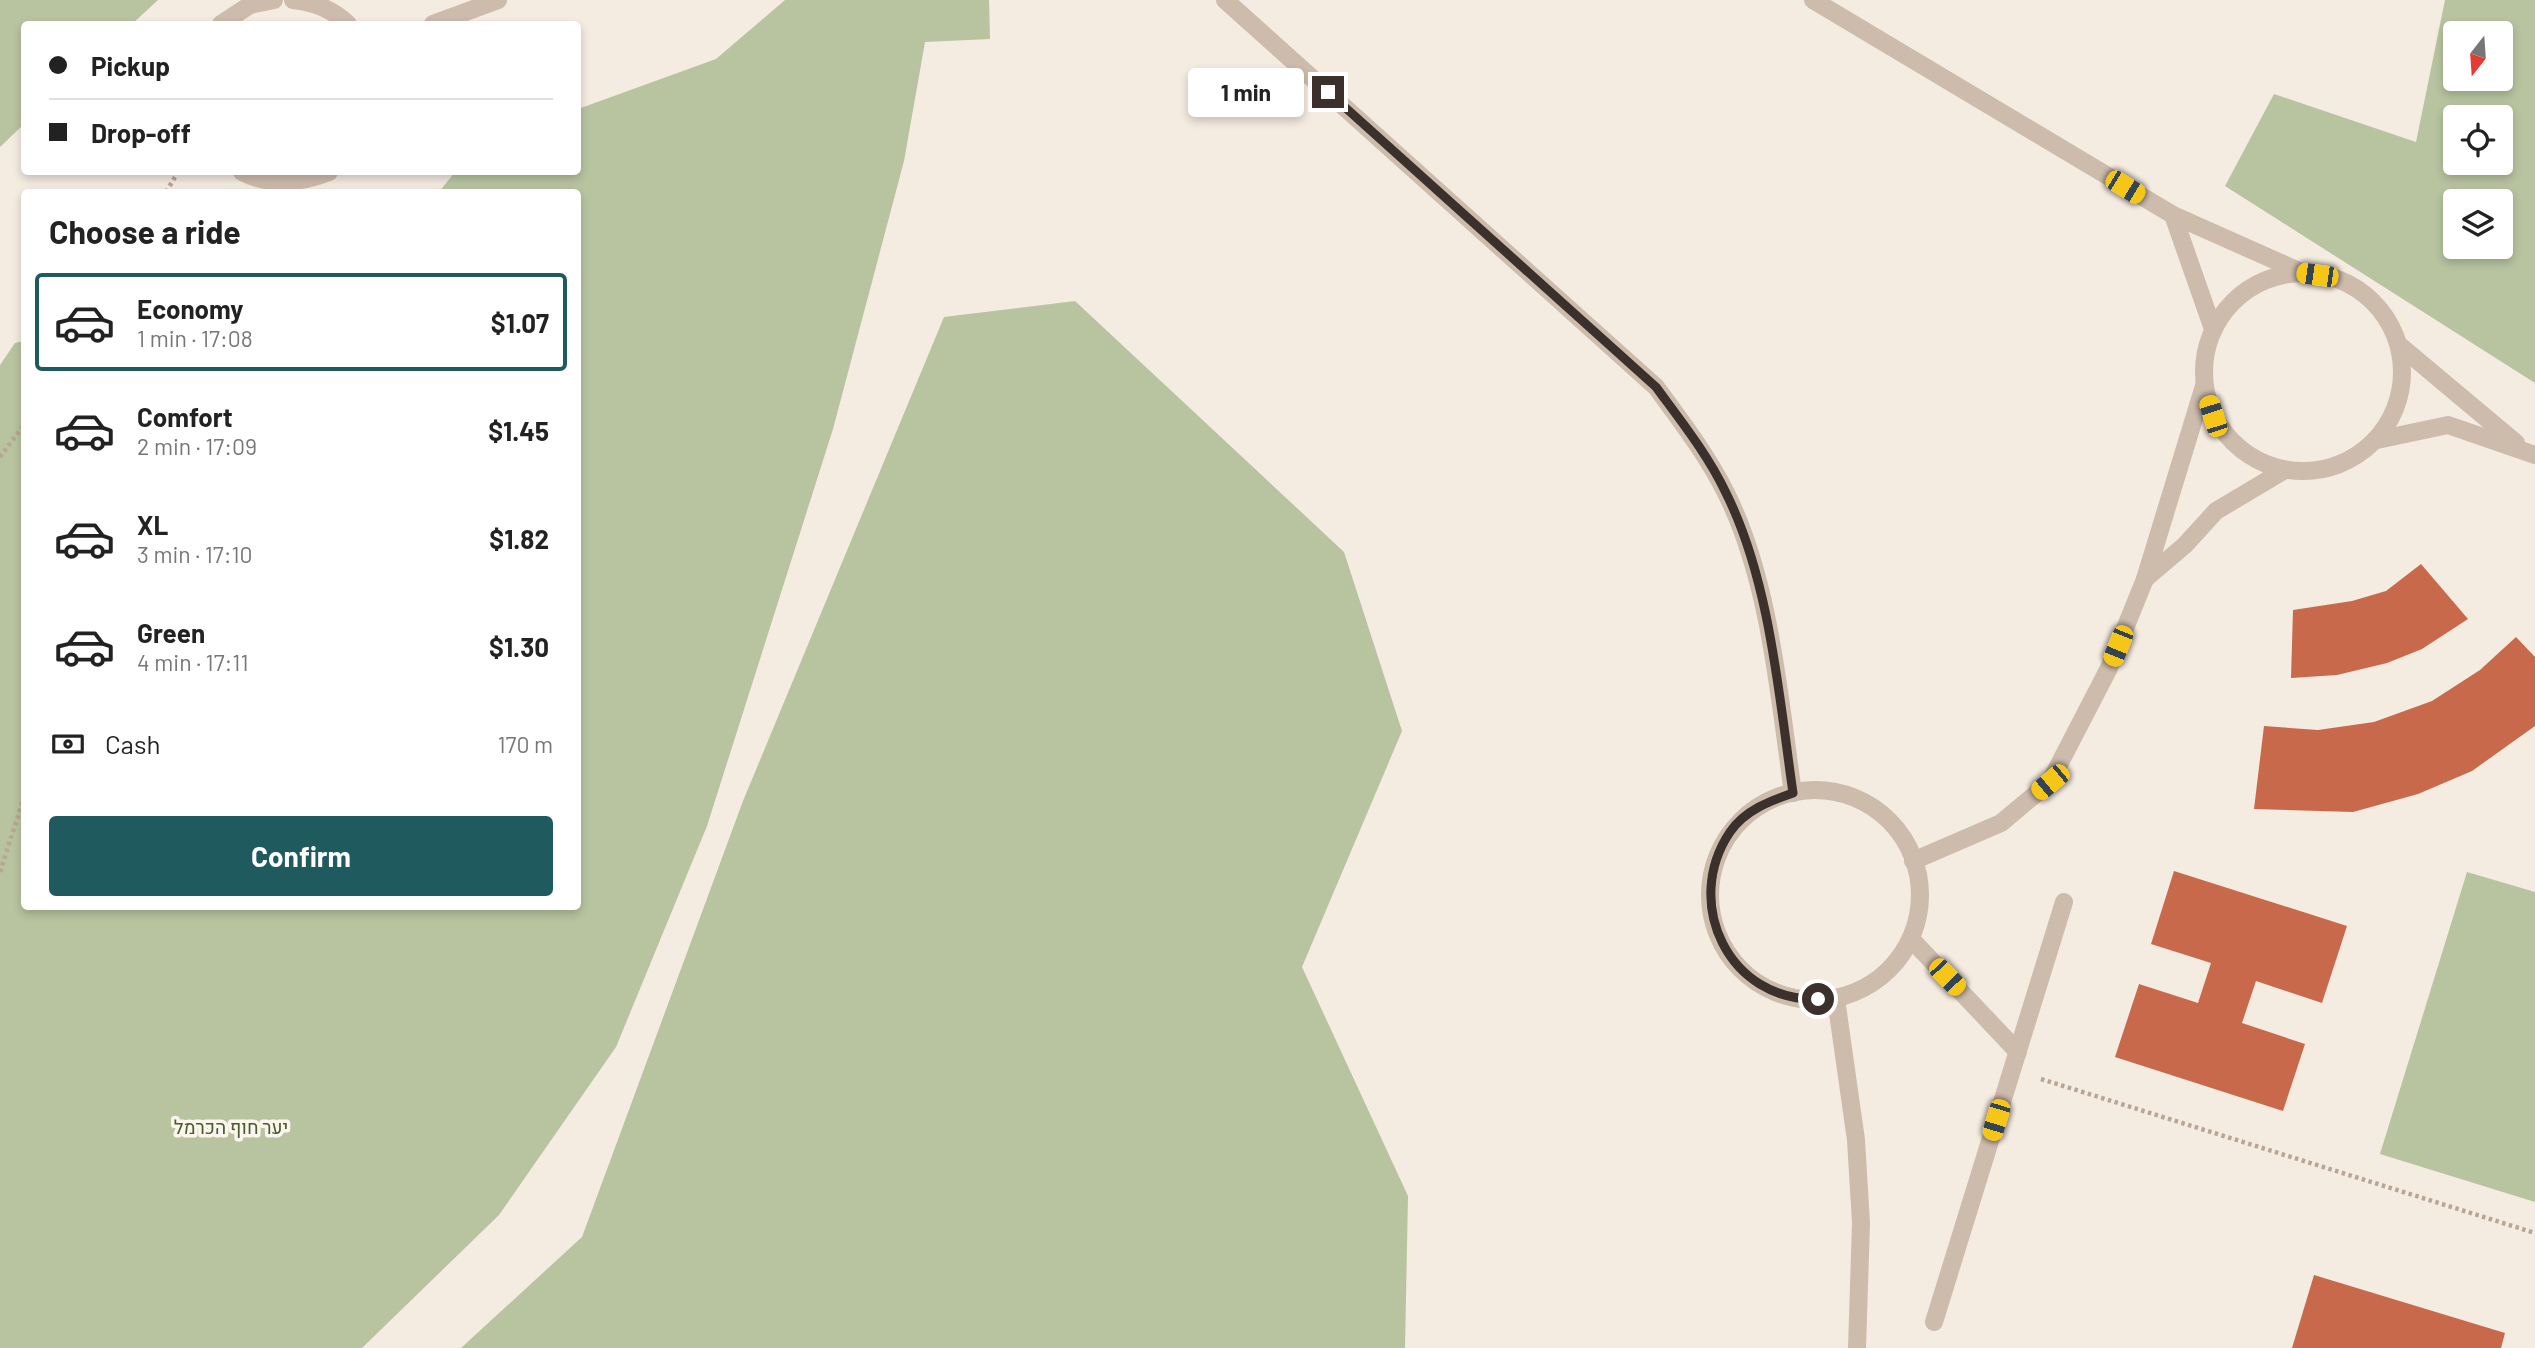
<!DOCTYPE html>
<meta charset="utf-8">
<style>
body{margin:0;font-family:Barlow,Heebo,sans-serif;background:#f6f6f6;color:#222;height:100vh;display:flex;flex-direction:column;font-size:26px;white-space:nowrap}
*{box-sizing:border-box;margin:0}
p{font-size:23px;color:#767676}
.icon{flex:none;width:38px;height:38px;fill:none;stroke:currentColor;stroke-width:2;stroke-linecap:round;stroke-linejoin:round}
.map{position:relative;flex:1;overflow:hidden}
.drawer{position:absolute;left:21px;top:189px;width:560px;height:721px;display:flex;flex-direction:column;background:#fff;border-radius:7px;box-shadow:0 4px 10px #0003}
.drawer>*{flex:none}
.top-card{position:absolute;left:21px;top:21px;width:560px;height:154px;border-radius:7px;box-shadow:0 4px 10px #0003;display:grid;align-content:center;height:154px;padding:0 28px;background:#fff}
.needle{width:46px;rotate:197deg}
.tools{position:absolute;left:2443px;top:21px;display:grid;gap:14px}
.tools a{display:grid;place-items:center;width:70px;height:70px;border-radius:7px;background:#fff;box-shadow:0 4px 10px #0003;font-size:35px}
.end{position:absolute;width:32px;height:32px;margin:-16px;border:9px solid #3b302b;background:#fff;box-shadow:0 0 0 4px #fff}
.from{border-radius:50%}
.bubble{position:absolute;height:49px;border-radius:7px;background:#fff;box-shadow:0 4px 10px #0003;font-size:23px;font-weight:700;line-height:49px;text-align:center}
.car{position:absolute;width:21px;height:42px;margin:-21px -10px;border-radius:9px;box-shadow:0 0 5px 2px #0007;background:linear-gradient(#f5c518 24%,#345 0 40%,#f5c518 0 76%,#345 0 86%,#f5c518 0)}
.top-card b{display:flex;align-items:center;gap:24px;height:66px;font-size:26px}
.top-card b+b{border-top:2px solid #e0e0e0}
.top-card i{width:18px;height:18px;background:#222}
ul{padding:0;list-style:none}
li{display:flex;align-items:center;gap:21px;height:98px;margin:0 14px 10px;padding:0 14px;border:4px solid transparent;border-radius:7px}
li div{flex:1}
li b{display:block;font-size:26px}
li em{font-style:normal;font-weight:700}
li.on{border-color:#1f5a5e}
li>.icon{width:63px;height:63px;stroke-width:1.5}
h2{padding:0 28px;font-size:32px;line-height:84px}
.pay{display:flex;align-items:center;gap:18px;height:77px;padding:0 28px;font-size:26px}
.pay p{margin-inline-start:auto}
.button{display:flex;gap:14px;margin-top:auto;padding:14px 28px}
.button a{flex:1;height:80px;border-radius:7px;background:#1f5a5e;color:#fff;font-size:28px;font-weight:700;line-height:80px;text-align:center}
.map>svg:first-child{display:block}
</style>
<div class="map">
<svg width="2535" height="1348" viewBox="0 0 2535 1348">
<rect width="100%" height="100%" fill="#f4ebe1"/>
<g fill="#b8c4a0" fill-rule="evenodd">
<path d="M0 0H158L132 24H24V124L0 147Z"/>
<path d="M785 0H989L990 39 925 42 904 161 833 429 707 826 616 1047 499 1215 362 1348H0V365L15 343 24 341V906H578V192H439L455 172H578V109L716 59Z"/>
<path d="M2445 0H2535V383L2225 186 2274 94 2416 142ZM2455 33H2501V79H2455ZM2501 117V163H2455V117ZM2455 201H2501V247H2455Z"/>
<path d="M1075 301 1344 552 1402 731 1302 967 1408 1196 1405 1348H461L582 1237 743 801 944 317Z"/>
<path d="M2467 872 2535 892V1202L2380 1154Z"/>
</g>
<g fill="#c8694b">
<path d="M2421 564 2468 619 2422 649 2387 663 2337 675 2291 678 2293 610 2352 601 2386 591Z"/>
<path d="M2516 637 2535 657V726L2472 771 2418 794 2353 812 2254 809 2264 726 2318 730 2374 722 2432 701 2480 670Z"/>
<path d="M2174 871 2347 926 2322 1003 2256 981 2242 1023 2305 1044 2283 1111 2115 1057 2139 984 2198 1003 2211 963 2151 944Z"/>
<path d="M2314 1275 2505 1333 2501 1348H2292Z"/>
</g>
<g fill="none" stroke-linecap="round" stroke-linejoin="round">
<g stroke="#b9a596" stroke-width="4.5" stroke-dasharray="3.5 3.5" stroke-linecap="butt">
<path d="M166 192 178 172"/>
<path d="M0 457 24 425"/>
<path d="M0 872 24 797"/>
<path d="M2041 1079 2535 1233"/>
</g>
<g stroke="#cdbbac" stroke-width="18">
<path d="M1911 939 2018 1052"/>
<path d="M1934 1322 2064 902"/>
</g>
<g stroke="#cdbbac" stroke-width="18">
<path d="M293 0C314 2 332 9 348 24"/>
<path d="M1225 0 1656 387C1681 421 1707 455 1726 493 1770 581 1779 696 1793 793"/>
<path d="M1813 0 2173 215 2301 272"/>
<path d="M221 24 250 5 274 0"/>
<path d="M433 24 498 0"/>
<path d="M242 172C271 187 300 183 329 172"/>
<path d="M2173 215 2213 329"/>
<circle cx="2303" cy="372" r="99"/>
<path d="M2399 345 2516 443"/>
<path d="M2377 440 2448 425 2535 455"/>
<path d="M2145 579 2185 545 2216 511 2283 471"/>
<circle cx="1815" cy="895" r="105"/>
<path d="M1913 861 2001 823 2050 782 2109 668 2145 579 2204 386"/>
<path d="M1836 999 1856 1140 1861 1223 1857 1348"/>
</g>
</g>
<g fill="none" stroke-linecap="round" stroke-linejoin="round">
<path stroke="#3b302b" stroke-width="9" d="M1328 92 1656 387C1681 421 1708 455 1726 493 1770 581 1779 696 1793 793 1770 801 1745 810 1730 832 1682 903 1729 1002 1818 999"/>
</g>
<g text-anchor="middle" stroke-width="7" stroke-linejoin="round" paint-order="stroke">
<g font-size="19" fill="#4a5a2e" stroke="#fbf5ee">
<text x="231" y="1134">יער חוף הכרמל</text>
</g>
</g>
</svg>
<div class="tools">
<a><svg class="needle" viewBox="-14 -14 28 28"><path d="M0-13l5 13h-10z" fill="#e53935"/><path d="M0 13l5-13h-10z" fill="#767676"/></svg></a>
<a><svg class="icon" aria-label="locate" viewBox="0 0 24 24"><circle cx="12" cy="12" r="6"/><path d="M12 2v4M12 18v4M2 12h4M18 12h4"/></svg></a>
<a><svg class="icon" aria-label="layers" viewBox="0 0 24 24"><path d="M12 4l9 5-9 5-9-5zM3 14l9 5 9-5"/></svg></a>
</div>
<i class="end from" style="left:1818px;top:999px"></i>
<i class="end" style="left:1328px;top:92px"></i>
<div class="bubble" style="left:1188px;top:68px;width:116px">1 min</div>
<i class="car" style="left:2125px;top:187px;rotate:121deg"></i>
<i class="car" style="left:2317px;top:275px;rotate:278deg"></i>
<i class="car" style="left:2213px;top:416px;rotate:342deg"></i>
<i class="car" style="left:2118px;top:646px;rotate:202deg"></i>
<i class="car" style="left:2050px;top:782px;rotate:230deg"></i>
<i class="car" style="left:1947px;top:977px;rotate:136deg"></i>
<i class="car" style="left:1996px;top:1120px;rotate:197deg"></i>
<div class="top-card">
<b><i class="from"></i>Pickup</b>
<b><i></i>Drop-off</b>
</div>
<section class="drawer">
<h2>Choose a ride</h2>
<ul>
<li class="on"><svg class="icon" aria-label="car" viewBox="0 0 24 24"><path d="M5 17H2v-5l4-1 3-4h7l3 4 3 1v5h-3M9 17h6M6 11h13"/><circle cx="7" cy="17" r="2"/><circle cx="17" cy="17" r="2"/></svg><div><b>Economy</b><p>1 min · 17:08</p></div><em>$1.07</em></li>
<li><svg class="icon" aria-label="car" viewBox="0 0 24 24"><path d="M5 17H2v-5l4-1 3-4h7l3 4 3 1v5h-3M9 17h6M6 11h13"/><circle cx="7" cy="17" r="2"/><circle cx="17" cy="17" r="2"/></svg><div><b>Comfort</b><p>2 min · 17:09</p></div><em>$1.45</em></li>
<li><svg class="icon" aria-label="car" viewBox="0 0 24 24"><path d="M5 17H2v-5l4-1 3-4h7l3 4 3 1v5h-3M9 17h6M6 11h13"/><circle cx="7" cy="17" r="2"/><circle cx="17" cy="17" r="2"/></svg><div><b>XL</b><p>3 min · 17:10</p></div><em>$1.82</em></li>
<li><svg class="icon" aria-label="car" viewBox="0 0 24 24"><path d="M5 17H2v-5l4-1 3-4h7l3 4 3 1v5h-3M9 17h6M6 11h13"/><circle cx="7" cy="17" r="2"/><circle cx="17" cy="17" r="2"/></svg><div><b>Green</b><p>4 min · 17:11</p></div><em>$1.30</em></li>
</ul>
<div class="pay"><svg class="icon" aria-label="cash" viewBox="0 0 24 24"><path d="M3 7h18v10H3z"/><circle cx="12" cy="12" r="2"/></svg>Cash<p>170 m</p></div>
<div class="button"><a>Confirm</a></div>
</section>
</div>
